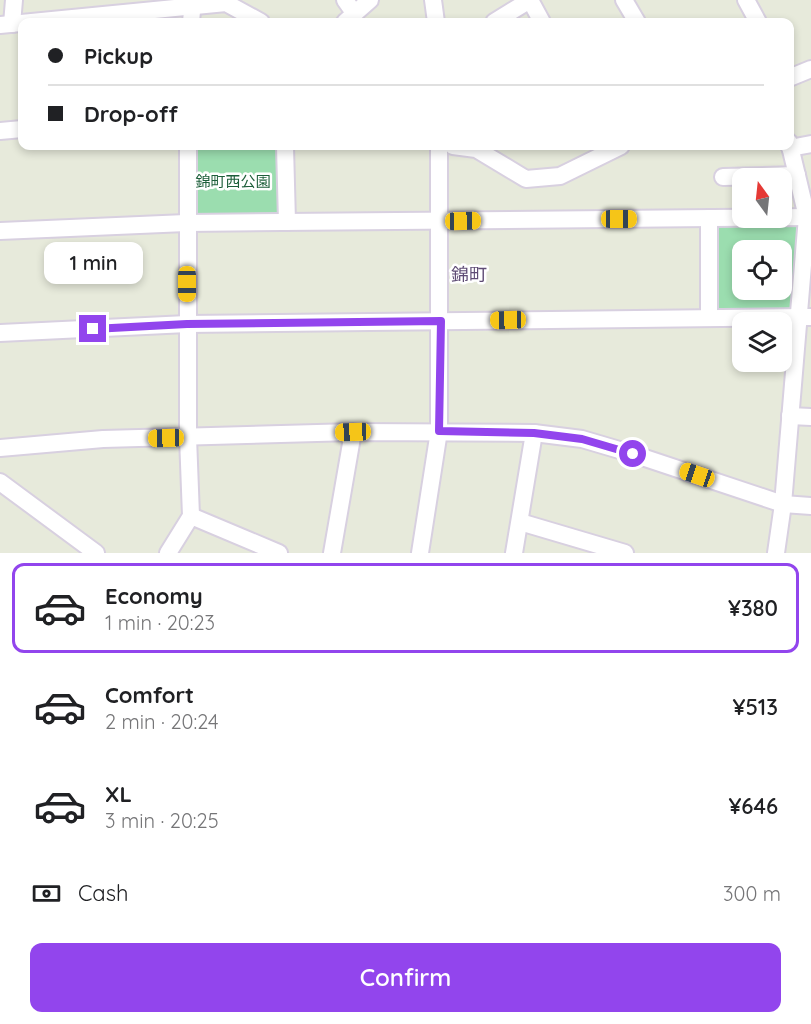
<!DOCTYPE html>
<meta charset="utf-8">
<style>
body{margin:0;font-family:Quicksand,"Noto Sans JP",sans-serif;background:#f6f6f6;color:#202124;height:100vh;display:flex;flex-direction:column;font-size:22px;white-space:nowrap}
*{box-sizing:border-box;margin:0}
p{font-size:20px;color:#757577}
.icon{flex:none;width:33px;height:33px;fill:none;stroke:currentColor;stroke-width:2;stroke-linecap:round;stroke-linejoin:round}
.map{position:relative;height:553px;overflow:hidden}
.panel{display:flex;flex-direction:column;background:#fff;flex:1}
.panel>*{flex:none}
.top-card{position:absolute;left:18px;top:18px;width:776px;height:132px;border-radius:12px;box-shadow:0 3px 9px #0003;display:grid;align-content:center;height:132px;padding:0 30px;background:#fff}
.needle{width:39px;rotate:345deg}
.fabs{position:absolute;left:732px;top:168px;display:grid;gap:12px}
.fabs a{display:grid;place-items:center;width:60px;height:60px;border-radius:12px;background:#fff;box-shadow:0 3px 9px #0003;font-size:30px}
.end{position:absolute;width:27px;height:27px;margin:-14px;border:8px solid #9245ed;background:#fff;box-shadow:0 0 0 3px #fff}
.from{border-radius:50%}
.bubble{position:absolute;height:42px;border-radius:12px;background:#fff;box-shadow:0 3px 9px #0003;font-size:20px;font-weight:600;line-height:42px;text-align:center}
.car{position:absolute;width:18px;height:36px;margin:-18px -9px;border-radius:8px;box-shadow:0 0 4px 2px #0007;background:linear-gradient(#f5c518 24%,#345 0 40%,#f5c518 0 76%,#345 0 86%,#f5c518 0)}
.top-card b{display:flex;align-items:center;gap:21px;height:57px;font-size:22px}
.top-card b+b{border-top:2px solid #e0e0e0}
.top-card i{width:15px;height:15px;background:#202124}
ul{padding:10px 0 0;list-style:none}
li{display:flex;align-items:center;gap:18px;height:90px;margin:0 12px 9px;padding:0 18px;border:3px solid transparent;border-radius:12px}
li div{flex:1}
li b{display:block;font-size:22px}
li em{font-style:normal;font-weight:600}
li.active{border-color:#9245ed}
li>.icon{width:54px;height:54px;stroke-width:1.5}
.pay{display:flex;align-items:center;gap:15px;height:66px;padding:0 30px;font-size:22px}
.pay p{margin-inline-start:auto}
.primary-button{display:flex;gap:12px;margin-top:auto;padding:12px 30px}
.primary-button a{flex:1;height:69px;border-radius:12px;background:#9245ed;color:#fff;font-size:24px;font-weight:600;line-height:69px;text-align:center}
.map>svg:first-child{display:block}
</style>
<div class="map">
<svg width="811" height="553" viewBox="0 0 811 553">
<rect width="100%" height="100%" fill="#e7eadb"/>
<g fill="#9bddaf" fill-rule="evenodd">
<path d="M196 146H282L283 211 278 216 200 219 195 214Z"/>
<path d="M797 224 803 229 795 309 713 314 712 231 717 225ZM742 250H782V290H742Z"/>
</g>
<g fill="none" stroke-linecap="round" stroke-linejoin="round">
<defs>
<g id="minor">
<path d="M345 0 355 14"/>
<path d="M433 0 436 22"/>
<path d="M530 0 542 22"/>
<path d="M624 0 637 22"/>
<path d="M746 0 758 22"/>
<path d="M191 22 193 0"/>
<path d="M345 22 370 0"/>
<path d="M494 22 530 0"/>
<path d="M12 24 14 0"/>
<path d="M0 25 226 3 261 22"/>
<path d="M789 78 811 69"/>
<path d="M0 131 22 129"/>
<path d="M285 146 287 222"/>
<path d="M453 146 476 149 526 179 560 176 621 146"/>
<path d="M790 148 811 144"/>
<path d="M723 177 797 175"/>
<path d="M709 218V318"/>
<path d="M0 231 186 223 811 217"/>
<path d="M0 333 187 324 811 317"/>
<path d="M790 416 811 417"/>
<path d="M0 448 103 439 353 432 534 433 582 439 633 454 783 504 811 506"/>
<path d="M0 482 96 553"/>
<path d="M191 516 279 553"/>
<path d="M520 522 625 553"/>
<path d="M168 553 191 516 188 437V146"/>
<path d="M332 553 353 432"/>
<path d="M420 553 439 431V146"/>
<path d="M514 553 534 433"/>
<path d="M776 553 783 504 807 217 789 142"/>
</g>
</defs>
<use href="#minor" stroke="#d8d0e0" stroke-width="20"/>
<use href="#minor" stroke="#fff" stroke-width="16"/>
</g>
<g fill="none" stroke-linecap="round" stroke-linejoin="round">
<path stroke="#9245ed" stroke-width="8" d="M93 329 187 324 441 321 439 431 534 433 582 439 633 454"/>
</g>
<g text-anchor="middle" stroke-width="5" stroke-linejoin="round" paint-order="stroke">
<g font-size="15" fill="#1e5f3b" stroke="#fff">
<text x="233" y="187">錦町西公園</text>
</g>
<g font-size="18" fill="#5f4c75" stroke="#fff">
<text x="469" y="281">錦町</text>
</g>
</g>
</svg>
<div class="fabs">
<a><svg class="needle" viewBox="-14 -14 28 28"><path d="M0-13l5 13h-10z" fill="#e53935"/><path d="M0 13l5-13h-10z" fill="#757577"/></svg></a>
<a><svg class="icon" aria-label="locate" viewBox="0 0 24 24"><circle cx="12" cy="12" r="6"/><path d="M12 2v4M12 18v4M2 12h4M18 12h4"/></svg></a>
<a><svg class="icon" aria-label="layers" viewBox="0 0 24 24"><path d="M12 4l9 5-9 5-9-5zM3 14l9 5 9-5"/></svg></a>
</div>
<i class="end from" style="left:633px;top:454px"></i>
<i class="end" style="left:93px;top:329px"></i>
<div class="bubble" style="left:44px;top:242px;width:99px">1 min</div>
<i class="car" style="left:619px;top:219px;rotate:90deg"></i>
<i class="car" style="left:463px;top:221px;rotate:89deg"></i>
<i class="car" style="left:187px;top:284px;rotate:180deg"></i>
<i class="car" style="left:508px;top:320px;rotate:269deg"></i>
<i class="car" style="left:353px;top:432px;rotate:268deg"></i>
<i class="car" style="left:166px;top:438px;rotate:269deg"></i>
<i class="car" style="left:697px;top:475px;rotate:289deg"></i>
<div class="top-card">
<b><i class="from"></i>Pickup</b>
<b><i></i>Drop-off</b>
</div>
</div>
<section class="panel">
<ul>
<li class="active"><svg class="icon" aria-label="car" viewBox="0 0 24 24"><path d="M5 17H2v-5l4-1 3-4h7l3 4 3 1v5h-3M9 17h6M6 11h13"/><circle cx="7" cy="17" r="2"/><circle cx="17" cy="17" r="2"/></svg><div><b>Economy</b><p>1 min · 20:23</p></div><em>¥380</em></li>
<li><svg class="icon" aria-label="car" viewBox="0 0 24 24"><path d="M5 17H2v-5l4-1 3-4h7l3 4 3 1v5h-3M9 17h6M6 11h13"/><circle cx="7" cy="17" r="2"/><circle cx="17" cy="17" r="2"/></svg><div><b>Comfort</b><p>2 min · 20:24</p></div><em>¥513</em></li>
<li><svg class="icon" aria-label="car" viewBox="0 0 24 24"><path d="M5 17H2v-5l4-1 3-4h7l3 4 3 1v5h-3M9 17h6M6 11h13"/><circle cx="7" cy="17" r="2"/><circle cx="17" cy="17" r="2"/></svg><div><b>XL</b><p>3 min · 20:25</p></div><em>¥646</em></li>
</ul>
<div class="pay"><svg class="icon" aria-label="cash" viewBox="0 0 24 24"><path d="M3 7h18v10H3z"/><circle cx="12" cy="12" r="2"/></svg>Cash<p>300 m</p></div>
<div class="primary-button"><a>Confirm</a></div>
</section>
